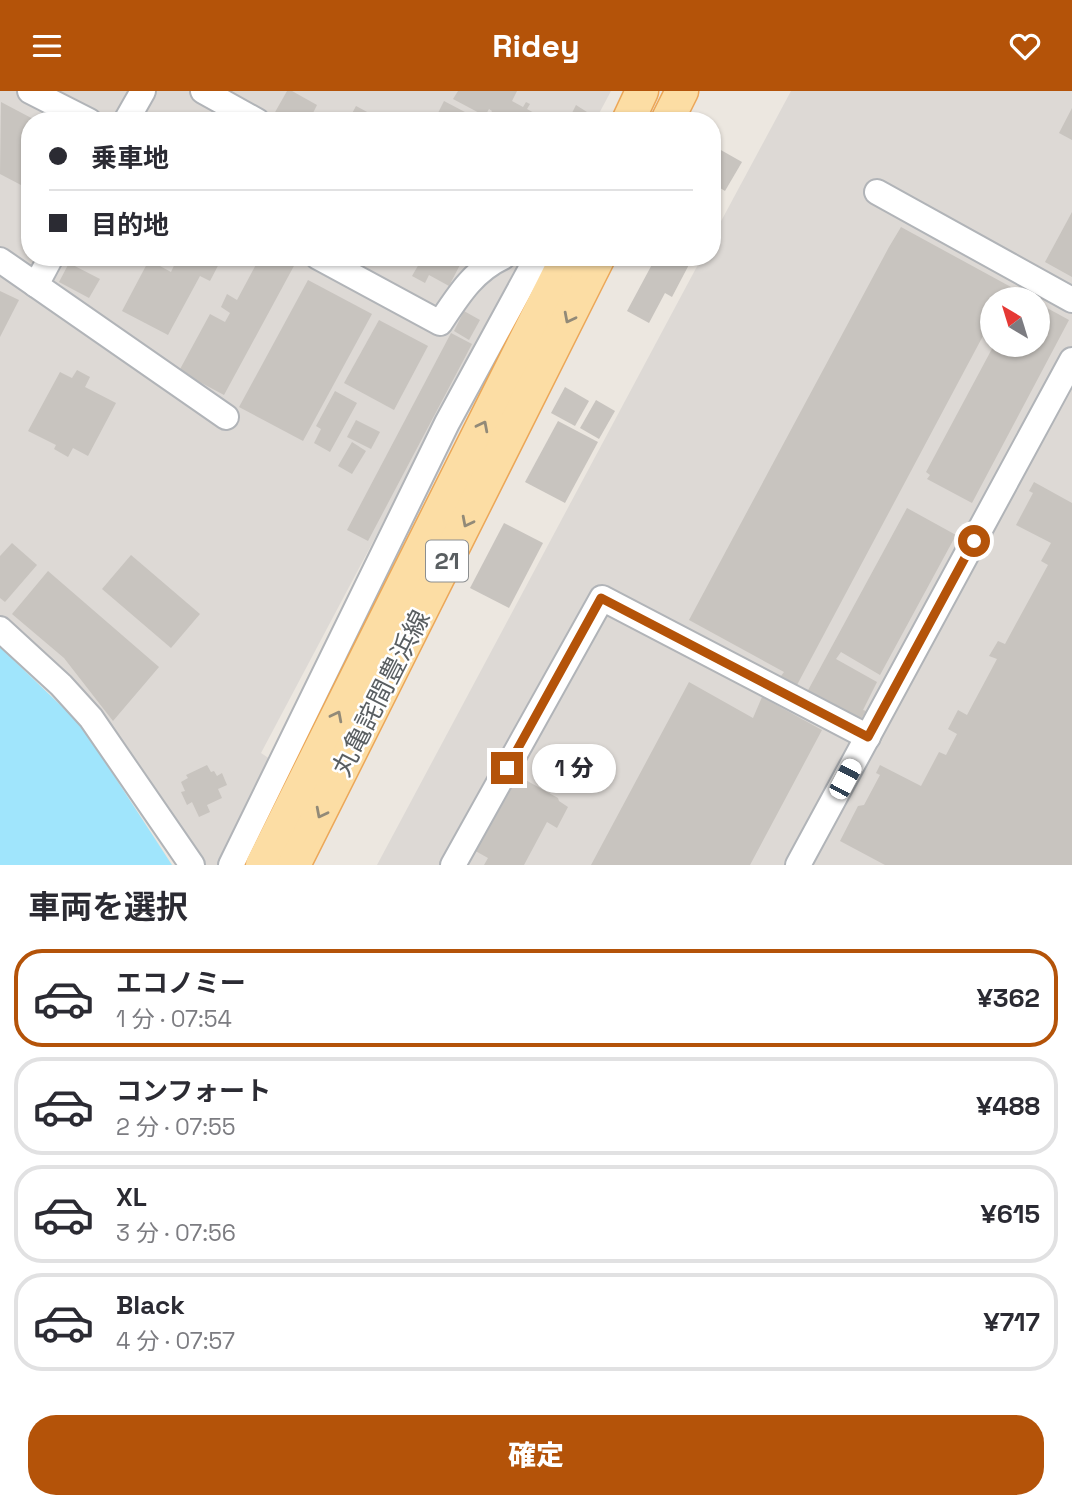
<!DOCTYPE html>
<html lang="ja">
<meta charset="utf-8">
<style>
body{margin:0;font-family:"Space Grotesk","Noto Sans JP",sans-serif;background:#f7f7f7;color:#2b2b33;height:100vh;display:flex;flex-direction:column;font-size:26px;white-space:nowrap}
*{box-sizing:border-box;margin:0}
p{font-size:23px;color:#7c7c81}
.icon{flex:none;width:38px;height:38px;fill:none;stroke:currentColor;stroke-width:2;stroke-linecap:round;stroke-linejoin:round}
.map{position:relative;height:774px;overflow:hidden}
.side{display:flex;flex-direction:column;background:#fff;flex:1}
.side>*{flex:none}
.banner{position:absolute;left:21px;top:21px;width:700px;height:154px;border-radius:28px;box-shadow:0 2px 5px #0004;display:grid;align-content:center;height:154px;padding:0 28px;background:#fff}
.needle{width:46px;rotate:322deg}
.fabs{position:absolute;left:980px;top:196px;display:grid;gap:14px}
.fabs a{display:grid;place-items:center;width:70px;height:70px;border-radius:50%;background:#fff;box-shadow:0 2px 5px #0004;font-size:35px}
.end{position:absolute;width:32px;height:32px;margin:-16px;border:9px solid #b45309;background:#fff;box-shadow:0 0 0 4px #fff}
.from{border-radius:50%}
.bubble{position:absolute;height:49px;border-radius:24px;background:#fff;box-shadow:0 2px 5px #0004;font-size:23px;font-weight:800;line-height:49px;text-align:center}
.car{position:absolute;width:21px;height:42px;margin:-21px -10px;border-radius:9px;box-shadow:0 0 5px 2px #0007;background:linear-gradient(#fff 24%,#345 0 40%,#fff 0 76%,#345 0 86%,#fff 0)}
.banner b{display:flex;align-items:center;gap:24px;height:66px;font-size:26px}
.banner b+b{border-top:2px solid #e1e1e2}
.banner i{width:18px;height:18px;background:#2b2b33}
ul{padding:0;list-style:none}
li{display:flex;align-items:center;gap:21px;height:98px;margin:0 14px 10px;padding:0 14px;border:4px solid #e1e1e2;border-radius:28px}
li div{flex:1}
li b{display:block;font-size:26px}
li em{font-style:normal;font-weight:800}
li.on{border-color:#b45309}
li>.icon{width:63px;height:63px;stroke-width:1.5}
h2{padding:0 28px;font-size:32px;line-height:84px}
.action{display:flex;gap:14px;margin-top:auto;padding:14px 28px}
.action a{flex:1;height:80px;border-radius:28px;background:#b45309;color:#fff;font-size:28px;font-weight:800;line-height:80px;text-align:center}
header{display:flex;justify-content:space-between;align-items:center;height:91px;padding:0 28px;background:#b45309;color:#fff;font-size:32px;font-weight:800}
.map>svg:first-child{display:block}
</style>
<header><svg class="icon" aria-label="menu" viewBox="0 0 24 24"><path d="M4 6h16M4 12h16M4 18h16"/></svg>Ridey<svg class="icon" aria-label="heart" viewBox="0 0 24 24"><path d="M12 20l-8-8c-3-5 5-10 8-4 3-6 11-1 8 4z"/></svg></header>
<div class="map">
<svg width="1072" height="774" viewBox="0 0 1072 774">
<rect width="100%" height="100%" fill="#ece7e0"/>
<g fill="#ddd9d5" fill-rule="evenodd">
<path d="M0 0H611L595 30H30V166H524L261 662 270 668 218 774H200L0 529Z"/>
<path d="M791 0H1072V774H377L702 166H712V147ZM992 208H1038V254H992Z"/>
</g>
<path fill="#a0e5fc" d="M0 556 81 634 172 774H0Z"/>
<g fill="#c8c4bf">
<path d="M287 0H292L317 14 309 30H287L274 23Z"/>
<path d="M458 0H517L512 10 523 16 526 11 530 13 527 18 538 24 534 30H486L492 20 489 18 485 25 453 8Z"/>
<path d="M444 10 482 30H434Z"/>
<path d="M1 11 37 30H30V77L21 94 0 83Z"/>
<path d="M576 14 587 21 582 30H568Z"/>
<path d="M356 15 384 30H348Z"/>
<path d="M1072 17V49L1059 42Z"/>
<path d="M712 54 742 71 725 100 712 92Z"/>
<path d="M1072 121V186L1045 171Z"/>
<path d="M901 136 1011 196 1003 208H992V228L797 594 781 585 784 581 689 529 889 156Z"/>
<path d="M178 166H216L221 169 210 190 200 185 168 244 122 220 149 169 171 181Z"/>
<path d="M260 166H282L295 173 224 304 179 280 210 223 225 231 230 222 221 216 227 203 237 209Z"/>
<path d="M423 166H471L469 171 463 168 449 195 429 184 425 192 412 185Z"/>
<path d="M656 166H693L672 206 665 202 649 232 627 220Z"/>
<path d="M69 172 100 188 89 207 59 191Z"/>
<path d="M308 189 372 223 303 350 239 316Z"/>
<path d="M0 200 19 209 0 246Z"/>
<path d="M1038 212 1069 229 972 412 927 388 930 384 926 381 994 254H1038Z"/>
<path d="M464 220 480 229 469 249 454 240Z"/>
<path d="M379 229 428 255 394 319 344 292Z"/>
<path d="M451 242 472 253 368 450 347 439Z"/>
<path d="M77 279 90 286 85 296 116 312 88 365 73 357 68 366 54 358 56 354 28 340 60 281 72 287Z"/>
<path d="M565 296 589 310 575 335 551 322Z"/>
<path d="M335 300 357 312 330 361 314 352 321 338 316 335Z"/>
<path d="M596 309 615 320 599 348 580 337Z"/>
<path d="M356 329 380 341 371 358 347 346Z"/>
<path d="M558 330 598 351 565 412 525 391Z"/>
<path d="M352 351 366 360 352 383 338 375Z"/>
<path d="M1034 391 1072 412V774H885L840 750 858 715 864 714 880 684 876 682 880 674 921 695 939 661 946 664 957 643 948 638 958 619 967 624 997 568 989 565 998 550 1005 553 1048 474 1041 470 1051 452 1016 434 1033 402 1029 400Z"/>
<path d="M907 417 956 444 880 584 841 561 836 568 877 591 863 619 866 620 859 631 806 603Z"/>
<path d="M504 432 543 452 509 517 470 497Z"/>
<path d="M12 452 37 474 5 511 0 507V465Z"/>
<path d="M131 464 200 523 171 557 102 498Z"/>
<path d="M48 480 159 576 113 630 64 567 12 523Z"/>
<path d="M689 591 753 627 762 606 822 639 750 774H591Z"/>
<path d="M495 672 558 707 559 710 568 716 557 737 547 731 524 774H484L488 767 454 748Z"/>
<path d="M207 674 211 681 214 680 217 685 222 682 227 694 218 698 222 707 207 714 210 721 199 726 192 711 187 714 181 701 185 700 181 691 188 687 186 684Z"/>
</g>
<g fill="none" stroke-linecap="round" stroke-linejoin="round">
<defs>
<g id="minor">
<path d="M30 0 89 30"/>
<path d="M203 0 257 30"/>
<path d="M126 30 143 0"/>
<path d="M877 101 1072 209"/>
<path d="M318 166 440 232C458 205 473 180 503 166"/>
<path d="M0 169 226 326"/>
<path d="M36 194 51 166"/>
<path d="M0 538 61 594 91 627 192 774"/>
<path d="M231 774 447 332 533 174 573 193"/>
<path d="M453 774 602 507 868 646"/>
<path d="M798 774 1072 269"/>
</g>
<g id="major">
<path d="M628 30 642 0"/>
<path d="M667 30 682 0"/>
<path d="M262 774 567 166"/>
<path d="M294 774 599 166"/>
</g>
</defs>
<use href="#minor" stroke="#b1b4b8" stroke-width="28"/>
<use href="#major" stroke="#eca758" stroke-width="35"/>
<use href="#minor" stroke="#fff" stroke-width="24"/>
<use href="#major" stroke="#fcdda4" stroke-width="32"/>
</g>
<defs><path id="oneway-chevron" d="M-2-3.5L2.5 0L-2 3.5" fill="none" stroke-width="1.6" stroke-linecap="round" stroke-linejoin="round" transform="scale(1.75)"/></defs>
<g stroke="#928a78">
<use href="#oneway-chevron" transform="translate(569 227) rotate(117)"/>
<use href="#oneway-chevron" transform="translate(483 335) rotate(-63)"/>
<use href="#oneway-chevron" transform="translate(467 431) rotate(117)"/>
<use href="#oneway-chevron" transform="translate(337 625) rotate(-63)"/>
<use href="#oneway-chevron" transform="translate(321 722) rotate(117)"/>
</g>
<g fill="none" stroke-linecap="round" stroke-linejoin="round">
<path stroke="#b45309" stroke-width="9" d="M507 677 601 507 868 646 974 450"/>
</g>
<g text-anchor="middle" stroke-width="5" stroke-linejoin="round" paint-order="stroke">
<rect fill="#fff" stroke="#8b8e90" stroke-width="2" x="426" y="449.5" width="42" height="41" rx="5"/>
<g font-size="24" font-weight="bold" fill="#595e61">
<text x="447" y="478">21</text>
</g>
<g font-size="26" fill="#595e61" stroke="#fff">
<text transform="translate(381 602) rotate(-63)" y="9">丸亀詫間豊浜線</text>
</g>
</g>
</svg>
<div class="fabs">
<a><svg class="needle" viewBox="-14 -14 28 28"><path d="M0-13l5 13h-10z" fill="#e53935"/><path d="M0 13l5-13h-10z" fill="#7c7c81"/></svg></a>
</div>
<i class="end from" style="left:974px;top:450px"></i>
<i class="end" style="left:507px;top:677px"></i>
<div class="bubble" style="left:532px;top:653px;width:84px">1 分</div>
<i class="car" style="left:845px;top:688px;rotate:28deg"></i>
<div class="banner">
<b><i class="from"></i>乗車地</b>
<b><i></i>目的地</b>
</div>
</div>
<section class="side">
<h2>車両を選択</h2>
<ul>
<li class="on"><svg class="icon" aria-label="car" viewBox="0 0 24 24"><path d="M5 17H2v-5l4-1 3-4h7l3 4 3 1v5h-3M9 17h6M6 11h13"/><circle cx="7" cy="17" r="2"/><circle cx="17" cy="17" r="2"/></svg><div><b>エコノミー</b><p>1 分 · 07:54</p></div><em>¥362</em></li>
<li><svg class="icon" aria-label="car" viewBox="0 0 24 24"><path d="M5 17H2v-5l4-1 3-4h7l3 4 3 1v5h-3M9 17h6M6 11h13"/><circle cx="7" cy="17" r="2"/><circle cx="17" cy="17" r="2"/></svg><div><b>コンフォート</b><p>2 分 · 07:55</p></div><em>¥488</em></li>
<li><svg class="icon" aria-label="car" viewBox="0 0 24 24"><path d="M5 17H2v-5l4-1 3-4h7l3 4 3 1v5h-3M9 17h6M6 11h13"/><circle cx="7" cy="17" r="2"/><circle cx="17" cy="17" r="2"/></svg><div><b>XL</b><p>3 分 · 07:56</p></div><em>¥615</em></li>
<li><svg class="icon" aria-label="car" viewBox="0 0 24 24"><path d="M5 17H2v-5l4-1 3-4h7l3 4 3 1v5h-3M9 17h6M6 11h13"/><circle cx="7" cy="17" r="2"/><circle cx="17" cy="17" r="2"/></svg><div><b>Black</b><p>4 分 · 07:57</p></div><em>¥717</em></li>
</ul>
<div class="action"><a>確定</a></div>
</section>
